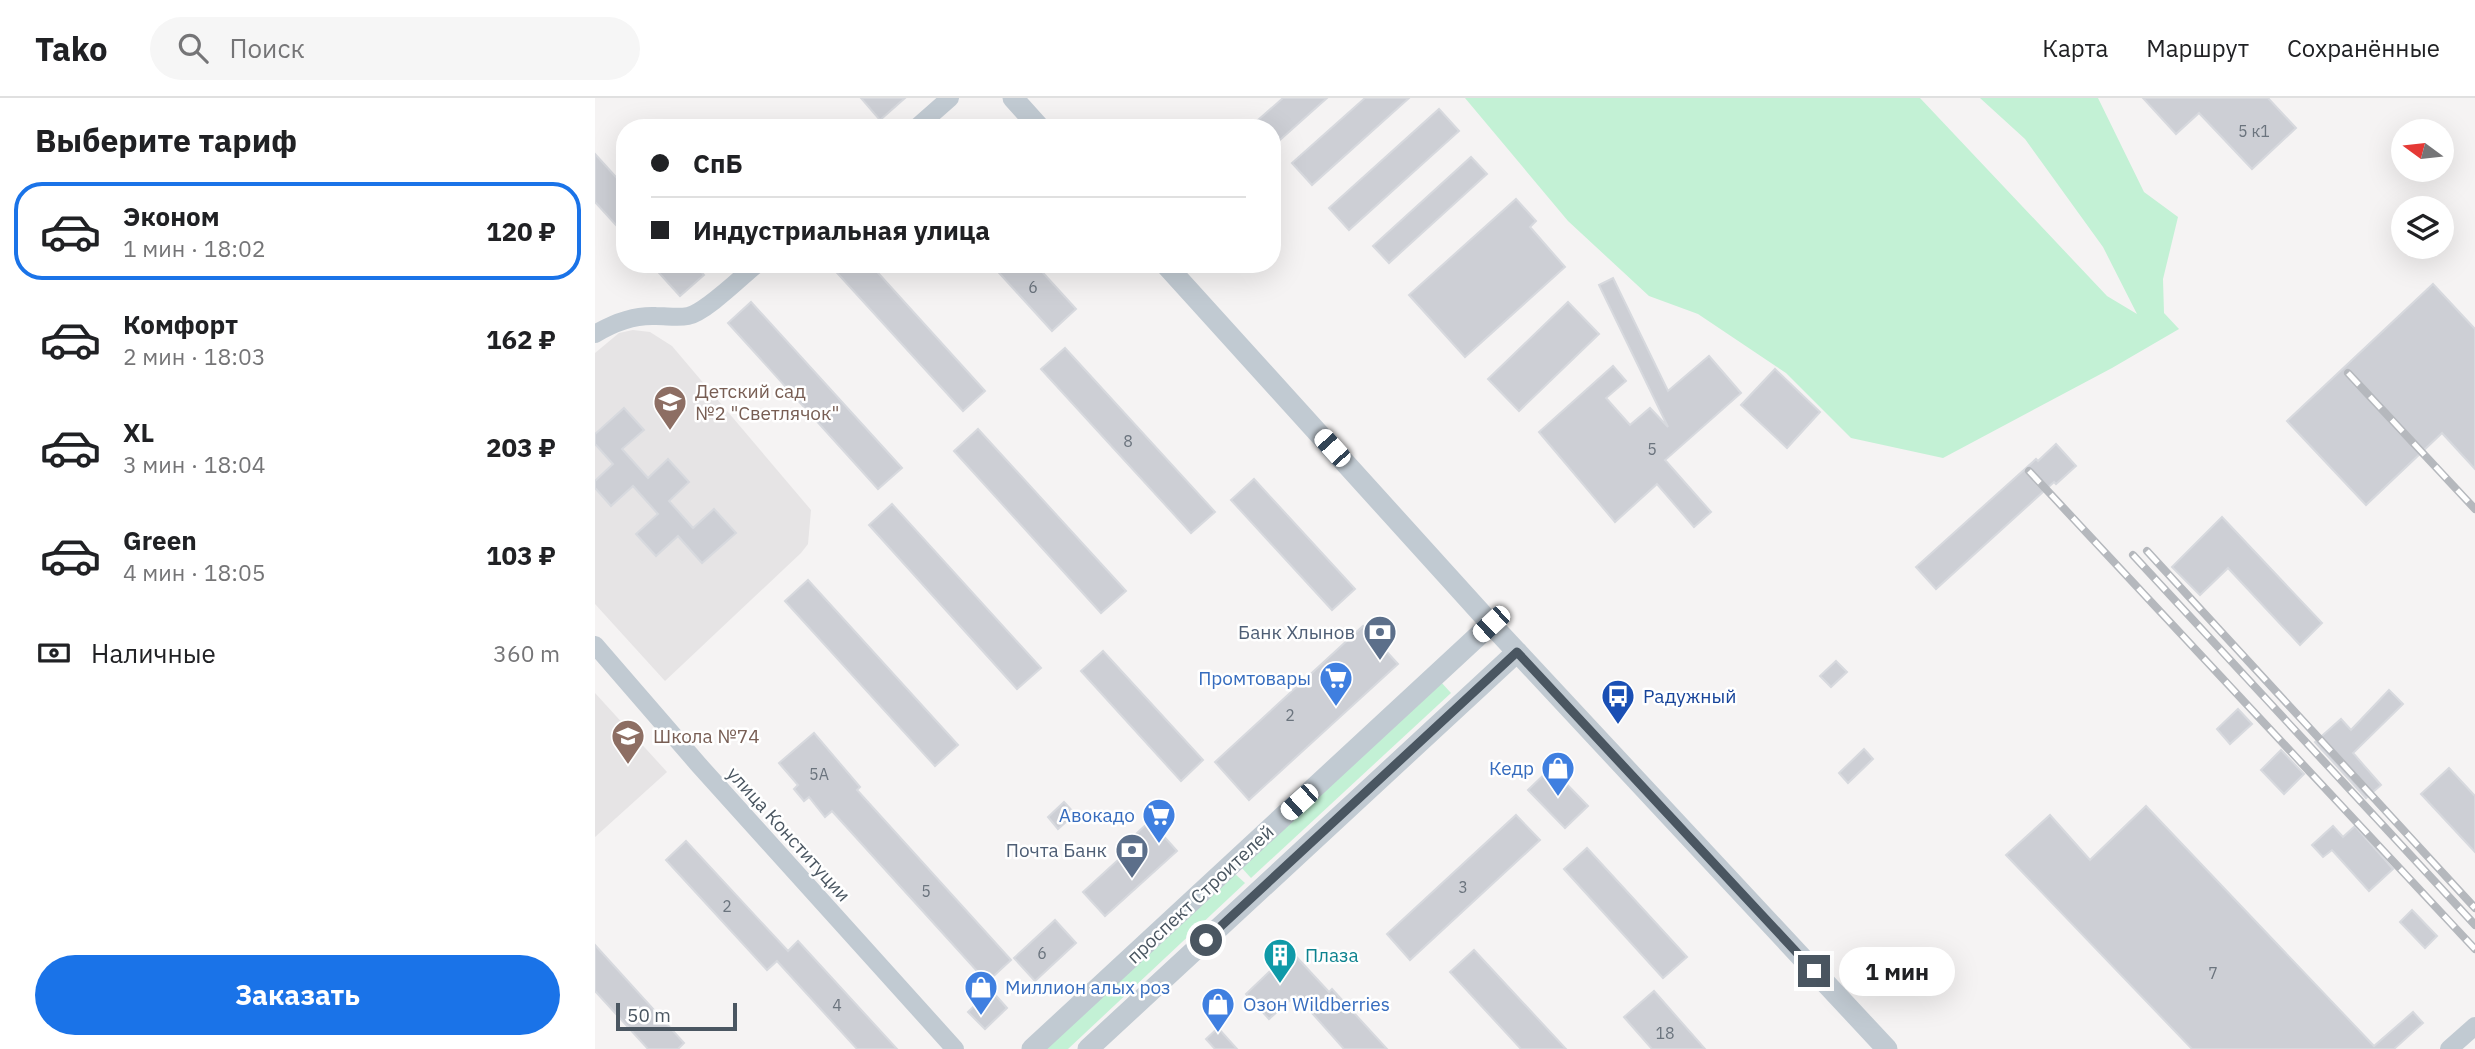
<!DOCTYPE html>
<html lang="ru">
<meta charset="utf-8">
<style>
body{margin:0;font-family:"IBM Plex Sans",sans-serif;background:#f6f6f6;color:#202124;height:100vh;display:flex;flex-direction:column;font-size:26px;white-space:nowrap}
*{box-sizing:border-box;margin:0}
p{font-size:23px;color:#757577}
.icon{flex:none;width:38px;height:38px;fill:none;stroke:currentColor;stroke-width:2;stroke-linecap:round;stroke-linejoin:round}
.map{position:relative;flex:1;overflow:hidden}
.sheet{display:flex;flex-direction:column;background:#fff;width:595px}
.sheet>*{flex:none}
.top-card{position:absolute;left:21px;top:21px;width:665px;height:154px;border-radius:28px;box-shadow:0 7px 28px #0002;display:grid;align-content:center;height:154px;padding:0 35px;background:#fff}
.needle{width:46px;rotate:285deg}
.fabs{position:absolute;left:1796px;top:21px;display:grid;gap:14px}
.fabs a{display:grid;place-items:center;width:63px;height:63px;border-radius:50%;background:#fff;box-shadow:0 7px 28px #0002;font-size:35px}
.scale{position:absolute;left:21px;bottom:18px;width:121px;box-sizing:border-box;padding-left:7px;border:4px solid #4a5661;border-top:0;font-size:19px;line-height:24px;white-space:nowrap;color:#4a5661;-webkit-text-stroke:5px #fff;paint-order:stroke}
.end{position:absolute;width:32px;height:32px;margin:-16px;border:9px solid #4a5661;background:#fff;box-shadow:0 0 0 4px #fff}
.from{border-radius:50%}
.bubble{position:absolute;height:49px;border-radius:24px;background:#fff;box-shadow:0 7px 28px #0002;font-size:23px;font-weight:700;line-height:49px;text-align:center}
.car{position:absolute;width:21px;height:42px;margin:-21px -10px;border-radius:9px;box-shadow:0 0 5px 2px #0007;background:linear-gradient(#fff 24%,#345 0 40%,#fff 0 76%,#345 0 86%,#fff 0)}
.top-card b{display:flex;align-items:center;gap:24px;height:66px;font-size:26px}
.top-card b+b{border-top:2px solid #e0e0e0}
.top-card i{width:18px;height:18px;background:#202124}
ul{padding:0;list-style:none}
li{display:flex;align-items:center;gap:21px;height:98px;margin:0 14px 10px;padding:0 21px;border:4px solid transparent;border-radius:28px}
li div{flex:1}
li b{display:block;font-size:26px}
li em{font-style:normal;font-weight:700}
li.current{border-color:#1a73e8}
li>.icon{width:63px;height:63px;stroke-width:1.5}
h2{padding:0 35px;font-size:32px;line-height:84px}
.pay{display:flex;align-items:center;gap:18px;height:77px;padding:0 35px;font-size:26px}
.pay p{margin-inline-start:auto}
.primary-button{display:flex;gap:14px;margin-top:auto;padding:14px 35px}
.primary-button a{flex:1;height:80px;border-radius:42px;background:#1a73e8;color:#fff;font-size:28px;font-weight:700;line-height:80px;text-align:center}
header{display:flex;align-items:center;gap:42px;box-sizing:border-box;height:98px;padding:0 35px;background:#fff;border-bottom:2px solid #e0e0e0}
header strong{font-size:33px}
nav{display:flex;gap:38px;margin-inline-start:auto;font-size:24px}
.search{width:490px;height:63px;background:#f6f6f6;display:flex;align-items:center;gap:18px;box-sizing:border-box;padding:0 24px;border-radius:38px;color:#757577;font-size:26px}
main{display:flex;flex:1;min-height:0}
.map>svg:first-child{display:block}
</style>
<header>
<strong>Tako</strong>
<div class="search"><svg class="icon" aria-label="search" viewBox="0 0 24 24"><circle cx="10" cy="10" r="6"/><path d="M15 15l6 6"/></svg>Поиск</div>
<nav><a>Карта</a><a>Маршрут</a><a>Сохранённые</a></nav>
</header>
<main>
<section class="sheet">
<h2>Выберите тариф</h2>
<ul>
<li class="current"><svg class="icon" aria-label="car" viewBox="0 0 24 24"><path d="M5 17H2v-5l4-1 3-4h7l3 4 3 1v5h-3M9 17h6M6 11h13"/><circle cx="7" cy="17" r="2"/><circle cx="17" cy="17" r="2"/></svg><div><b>Эконом</b><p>1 мин · 18:02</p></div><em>120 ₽</em></li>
<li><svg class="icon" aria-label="car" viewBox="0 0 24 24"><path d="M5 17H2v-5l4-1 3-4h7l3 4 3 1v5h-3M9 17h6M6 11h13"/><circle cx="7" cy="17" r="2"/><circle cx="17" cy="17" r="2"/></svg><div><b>Комфорт</b><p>2 мин · 18:03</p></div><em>162 ₽</em></li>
<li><svg class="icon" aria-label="car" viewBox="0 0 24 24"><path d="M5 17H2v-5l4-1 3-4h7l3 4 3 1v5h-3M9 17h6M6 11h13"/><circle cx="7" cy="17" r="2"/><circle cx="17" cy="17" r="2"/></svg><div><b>XL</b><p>3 мин · 18:04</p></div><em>203 ₽</em></li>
<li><svg class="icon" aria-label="car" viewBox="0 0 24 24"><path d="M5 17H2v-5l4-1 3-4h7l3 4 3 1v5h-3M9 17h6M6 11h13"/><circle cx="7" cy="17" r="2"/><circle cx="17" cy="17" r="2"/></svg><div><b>Green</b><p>4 мин · 18:05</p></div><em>103 ₽</em></li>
</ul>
<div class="pay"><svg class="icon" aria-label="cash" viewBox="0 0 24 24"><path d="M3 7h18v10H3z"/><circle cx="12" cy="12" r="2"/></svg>Наличные<p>360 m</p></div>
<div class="primary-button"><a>Заказать</a></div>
</section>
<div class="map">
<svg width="1880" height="951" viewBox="0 0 1880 951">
<rect width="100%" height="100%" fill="#f5f3f3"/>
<g fill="#e6e4e5">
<path d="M38 232 55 234 77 248 216 412 213 446 206 455 70 583 0 506V255L24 235Z"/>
<path d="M0 595 72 674 0 739Z"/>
</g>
<g fill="#c3f1d5">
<path d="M870 0H1325L1512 198 1542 216 1508 149 1430 41 1385 0H1503L1549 94 1583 119 1568 181 1569 215 1584 231 1517 270 1348 360 1256 340 1191 275 1103 216 1054 198 973 123Z"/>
<path d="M845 583 856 595 656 780 646 769Z"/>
<path d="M639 775 650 785 473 951H451Z"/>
</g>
<g fill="#cdcfd5" stroke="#d7d9de" stroke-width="2">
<path d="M266 0H310L285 22Z"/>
<path d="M688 0H732L677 49V30H654Z"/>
<path d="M770 0H814L717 87 697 65Z"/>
<path d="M1548 0H1673L1701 30 1657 71 1604 15 1581 36Z"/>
<path d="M844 11 864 33 754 132 734 110Z"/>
<path d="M0 56 30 89V137L0 104Z"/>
<path d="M876 59 892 76 794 165 778 148Z"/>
<path d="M921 101 941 123 935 129 970 169 870 259 814 197Z"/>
<path d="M56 166H99L109 177 85 198Z"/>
<path d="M234 166H275L390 293 368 313Z"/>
<path d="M396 166H440L481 211 457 233Z"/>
<path d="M1018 180 1073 293 1114 258 1146 295 1070 362 1116 414 1099 429 1062 386 1020 424 944 334 1018 268 1031 283 1011 300 1035 327 1055 310 1073 329 1004 187Z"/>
<path d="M1838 186 1880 231V371L1847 335 1771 407 1692 323Z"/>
<path d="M156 204 307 370 283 391 133 225Z"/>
<path d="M973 204 1004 236 924 313 893 281Z"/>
<path d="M470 250 620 414 596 435 446 271Z"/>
<path d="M1180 271 1225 314 1192 350 1146 307Z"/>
<path d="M29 310 49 332 27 351 53 380 73 361 94 384 74 403 98 430 119 411 141 435 107 465 83 438 61 458 41 436 63 416 38 388 16 408 0 390V383L18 366 0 346V336Z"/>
<path d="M383 331 531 493 506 515 359 353Z"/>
<path d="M1461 346 1481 368 1461 386 1459 384 1341 491 1321 469 1441 361 1443 363Z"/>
<path d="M659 381 760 491 737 512 636 402Z"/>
<path d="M297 406 446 570 422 591 274 427Z"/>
<path d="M1627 419 1727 525 1705 547 1633 470 1605 497 1577 469Z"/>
<path d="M213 482 363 647 340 668 190 503Z"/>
<path d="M768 528 803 566 654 702 620 664Z"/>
<path d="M508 553 608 662 586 683 486 573Z"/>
<path d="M1241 563 1252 574 1236 589 1225 578Z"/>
<path d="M1794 592 1808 606 1758 655 1786 687 1771 700 1720 644 1746 621 1756 632Z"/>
<path d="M1643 611 1657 626 1635 646 1622 631Z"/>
<path d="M219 635 265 689 262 692 416 862 392 884 237 713 230 719 214 699 209 703 199 691 203 687 184 665Z"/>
<path d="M1269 651 1278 661 1253 685 1244 675Z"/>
<path d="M1686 652 1709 676 1689 696 1666 672Z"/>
<path d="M956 670 993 708 970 730 933 692Z"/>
<path d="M1854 670 1880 698V754L1826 696Z"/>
<path d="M469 704 480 716 463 731 453 719Z"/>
<path d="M1551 708 1779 948 1818 914 1828 925 1799 951H1597L1411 757 1455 717 1495 762Z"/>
<path d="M921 717 945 742 815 862 792 836Z"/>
<path d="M555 723 582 753 510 818 488 794 546 741 541 736Z"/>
<path d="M1738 728 1748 739 1760 728 1798 771 1774 793 1737 752 1728 759 1717 747Z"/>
<path d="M91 743 193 853 203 843 302 951H262L182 863 172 872 71 762Z"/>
<path d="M992 750 1092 859 1068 880 969 771Z"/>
<path d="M1817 812 1842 838 1830 850 1805 824Z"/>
<path d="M460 822 481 845 440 883 419 860Z"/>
<path d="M0 847 89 945 83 951H53L0 893Z"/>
<path d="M879 852 971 951H926L855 874Z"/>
<path d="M696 853 734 894 737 891 792 951H749L701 897 674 921 651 896Z"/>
<path d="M396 892 412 910 390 931 373 914Z"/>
<path d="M1059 893 1110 951H1057L1029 919Z"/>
<path d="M623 930 642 951H620L611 941Z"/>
</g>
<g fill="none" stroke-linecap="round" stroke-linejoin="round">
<g stroke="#c1cad2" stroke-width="18">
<path d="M321 30 355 0"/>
<path d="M0 236C18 225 39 217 61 218 72 218 83 220 93 218 111 214 146 179 162 166"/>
<path d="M0 547 103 666 360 951"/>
<path d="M1854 951 1880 928"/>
</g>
<g stroke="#c1cad2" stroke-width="21">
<path d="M418 0 445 30"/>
<path d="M570 166 896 526 1292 951"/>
<path d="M437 951 896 526"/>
<path d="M493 951 922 554"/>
</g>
<defs>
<g id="rail">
<path d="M1753 275 1880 411"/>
<path d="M1434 373 1880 851"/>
<path d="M1552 453 1880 810"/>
<path d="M1538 457 1880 827"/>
</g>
</defs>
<use href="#rail" stroke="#b5b8bd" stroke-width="8"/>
<use href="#rail" stroke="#fff" stroke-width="5" stroke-dasharray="16" stroke-linecap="butt"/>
</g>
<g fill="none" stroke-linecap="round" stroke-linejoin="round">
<path stroke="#4a5661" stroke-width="9" d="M611 842 922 554 1219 873"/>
</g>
<defs>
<symbol id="school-pin" viewBox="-11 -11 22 30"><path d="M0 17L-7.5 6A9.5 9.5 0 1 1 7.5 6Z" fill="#8d6e63" stroke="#fff"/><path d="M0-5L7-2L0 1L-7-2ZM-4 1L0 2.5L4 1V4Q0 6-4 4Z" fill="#fff"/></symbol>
<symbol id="bank-pin" viewBox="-11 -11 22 30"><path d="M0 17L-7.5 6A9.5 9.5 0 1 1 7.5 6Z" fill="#5c6f8a" stroke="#fff"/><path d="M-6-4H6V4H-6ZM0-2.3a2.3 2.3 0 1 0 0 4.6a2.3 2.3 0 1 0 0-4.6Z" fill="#fff"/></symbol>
<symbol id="supermarket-pin" viewBox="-11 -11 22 30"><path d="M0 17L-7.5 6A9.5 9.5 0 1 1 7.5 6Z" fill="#3f7fe0" stroke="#fff"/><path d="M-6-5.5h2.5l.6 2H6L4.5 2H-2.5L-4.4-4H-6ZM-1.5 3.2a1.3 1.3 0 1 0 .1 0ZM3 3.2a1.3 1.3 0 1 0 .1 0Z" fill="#fff"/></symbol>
<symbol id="bus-pin" viewBox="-11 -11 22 30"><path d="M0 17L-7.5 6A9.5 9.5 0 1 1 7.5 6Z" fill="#1a4fb4" stroke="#fff"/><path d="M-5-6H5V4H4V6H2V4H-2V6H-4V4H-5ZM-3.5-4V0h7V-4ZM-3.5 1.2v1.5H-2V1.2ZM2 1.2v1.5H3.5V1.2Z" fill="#fff"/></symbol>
<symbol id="shop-pin" viewBox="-11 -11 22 30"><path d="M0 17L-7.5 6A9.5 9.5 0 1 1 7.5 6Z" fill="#3f7fe0" stroke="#fff"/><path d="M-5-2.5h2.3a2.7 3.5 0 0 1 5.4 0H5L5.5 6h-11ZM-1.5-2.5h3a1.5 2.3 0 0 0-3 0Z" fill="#fff"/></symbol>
<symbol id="building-pin" viewBox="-11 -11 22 30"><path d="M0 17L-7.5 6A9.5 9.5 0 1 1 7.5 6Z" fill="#0f9aa8" stroke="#fff"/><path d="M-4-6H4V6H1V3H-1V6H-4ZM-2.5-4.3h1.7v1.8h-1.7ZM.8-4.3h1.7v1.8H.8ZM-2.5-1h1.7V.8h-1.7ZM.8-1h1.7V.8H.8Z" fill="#fff"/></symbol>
</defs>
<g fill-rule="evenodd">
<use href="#school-pin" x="56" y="285" width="38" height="52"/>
<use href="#bank-pin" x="766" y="515" width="38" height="52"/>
<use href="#supermarket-pin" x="722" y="561" width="38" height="52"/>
<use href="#bus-pin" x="1004" y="579" width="38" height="52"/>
<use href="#school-pin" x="14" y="619" width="38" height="52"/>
<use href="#shop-pin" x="944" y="651" width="38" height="52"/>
<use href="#supermarket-pin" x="545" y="698" width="38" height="52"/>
<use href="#bank-pin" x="518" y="733" width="38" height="52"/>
<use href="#building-pin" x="666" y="838" width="38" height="52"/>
<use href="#shop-pin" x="367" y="870" width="38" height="52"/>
<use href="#shop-pin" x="604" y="887" width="38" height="52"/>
</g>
<g text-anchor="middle" stroke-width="5" stroke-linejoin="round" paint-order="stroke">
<g font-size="16" fill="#6b747e">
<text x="1659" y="39">5 к1</text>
<text x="438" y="195">6</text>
<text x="533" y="349">8</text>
<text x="1057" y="357">5</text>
<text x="695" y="623">2</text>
<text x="224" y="682">5А</text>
<text x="868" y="795">3</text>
<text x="331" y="799">5</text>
<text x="132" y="814">2</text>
<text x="447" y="861">6</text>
<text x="1618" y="881">7</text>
<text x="242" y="913">4</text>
<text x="1070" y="941">18</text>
</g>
<g font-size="19" fill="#785e54" stroke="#fff" text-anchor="start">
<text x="100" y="300">Детский сад<tspan x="100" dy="22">№2 "Светлячок"</tspan></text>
<text x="58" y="645">Школа №74</text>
</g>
<g font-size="19" fill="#4e5e75" stroke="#fff" text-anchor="end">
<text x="760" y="541">Банк Хлынов</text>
<text x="512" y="759">Почта Банк</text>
</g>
<g font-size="19" fill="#366cbe" stroke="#fff" text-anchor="end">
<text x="716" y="587">Промтовары</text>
<text x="939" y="677">Кедр</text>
<text x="540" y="724">Авокадо</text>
<text x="410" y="896" text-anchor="start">Миллион алых роз</text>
<text x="648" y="913" text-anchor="start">Озон Wildberries</text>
</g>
<g font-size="19" fill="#164399" stroke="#fff" text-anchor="start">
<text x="1048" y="605">Радужный</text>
</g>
<g font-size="19" fill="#4a5661" stroke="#fff">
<text transform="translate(194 736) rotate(48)" y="7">улица Конституции</text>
<text transform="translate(605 796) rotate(-43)" y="7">проспект Строителей</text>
</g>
<g font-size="19" fill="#0d838f" stroke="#fff" text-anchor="start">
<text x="710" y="864">Плаза</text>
</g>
</g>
</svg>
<div class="fabs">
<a><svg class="needle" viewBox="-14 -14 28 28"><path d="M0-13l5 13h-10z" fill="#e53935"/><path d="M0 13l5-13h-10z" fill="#757577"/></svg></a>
<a><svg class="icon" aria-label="layers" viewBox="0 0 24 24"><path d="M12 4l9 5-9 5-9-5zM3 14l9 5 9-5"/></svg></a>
</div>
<div class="scale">50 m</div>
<i class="end from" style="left:611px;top:842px"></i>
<i class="end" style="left:1219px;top:873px"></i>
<div class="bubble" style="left:1244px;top:849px;width:116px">1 мин</div>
<i class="car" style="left:737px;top:350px;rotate:318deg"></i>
<i class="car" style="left:896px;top:526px;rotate:227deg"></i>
<i class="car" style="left:704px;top:704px;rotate:228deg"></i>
<div class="top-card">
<b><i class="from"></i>СпБ</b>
<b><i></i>Индустриальная улица</b>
</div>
</div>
</main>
